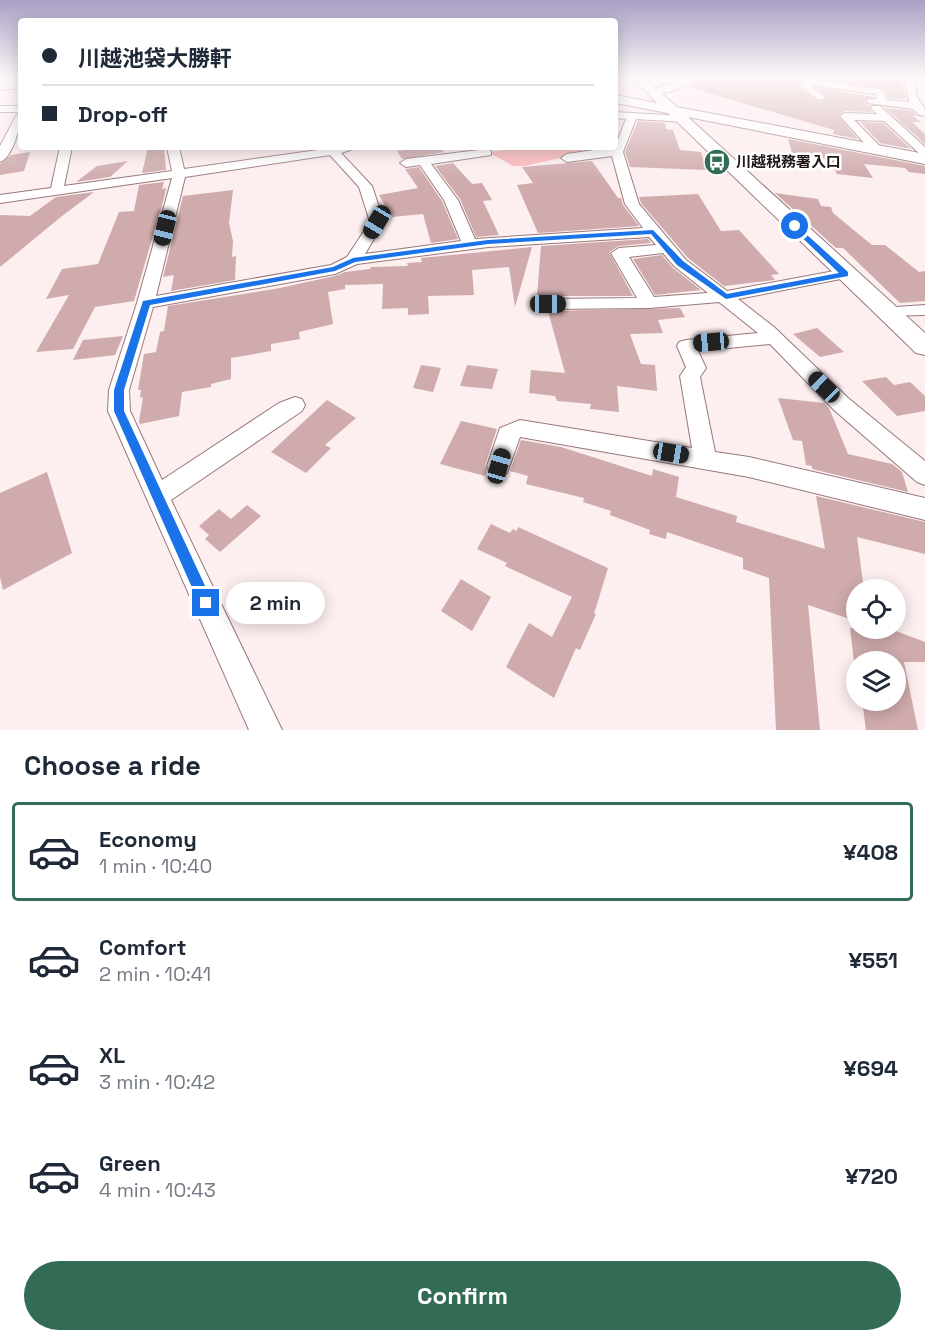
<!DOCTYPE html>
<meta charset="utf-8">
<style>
body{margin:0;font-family:"Space Grotesk","Noto Sans JP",sans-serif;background:#f2f2f3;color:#1f2937;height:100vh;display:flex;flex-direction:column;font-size:22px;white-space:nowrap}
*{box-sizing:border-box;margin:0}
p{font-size:20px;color:#747a83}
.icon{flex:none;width:33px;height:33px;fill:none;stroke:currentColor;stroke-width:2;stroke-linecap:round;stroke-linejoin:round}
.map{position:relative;height:730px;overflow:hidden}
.panel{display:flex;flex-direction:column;background:#fff;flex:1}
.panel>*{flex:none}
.top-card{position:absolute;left:18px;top:18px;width:600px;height:132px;border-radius:6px;box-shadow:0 3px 15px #0003;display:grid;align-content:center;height:132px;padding:0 24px;background:#fff}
.fabs{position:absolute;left:846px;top:579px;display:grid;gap:12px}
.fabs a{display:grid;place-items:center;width:60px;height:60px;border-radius:50%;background:#fff;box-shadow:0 3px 15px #0003;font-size:30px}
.end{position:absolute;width:27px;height:27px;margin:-14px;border:8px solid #1a73e8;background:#fff;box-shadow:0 0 0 3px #fff}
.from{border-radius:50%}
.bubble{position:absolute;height:42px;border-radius:21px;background:#fff;box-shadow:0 3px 15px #0003;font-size:20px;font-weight:800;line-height:42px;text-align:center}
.car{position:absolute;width:18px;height:36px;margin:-18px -9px;border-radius:8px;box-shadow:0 0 4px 2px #0007;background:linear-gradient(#222 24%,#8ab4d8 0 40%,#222 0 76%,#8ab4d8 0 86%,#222 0)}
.top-card b{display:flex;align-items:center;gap:21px;height:57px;font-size:22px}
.top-card b+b{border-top:2px solid #e0e1e3}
.top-card i{width:15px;height:15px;background:#1f2937}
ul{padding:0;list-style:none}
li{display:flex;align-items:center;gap:18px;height:99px;margin:0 12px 9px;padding:0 12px;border:3px solid transparent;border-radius:6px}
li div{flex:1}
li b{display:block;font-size:22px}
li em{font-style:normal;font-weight:800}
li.on{border-color:#326c54}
li>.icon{width:54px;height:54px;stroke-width:1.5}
h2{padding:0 24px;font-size:27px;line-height:72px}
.action{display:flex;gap:12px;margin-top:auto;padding:12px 24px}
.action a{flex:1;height:69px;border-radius:36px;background:#326c54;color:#fff;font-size:24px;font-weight:800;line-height:69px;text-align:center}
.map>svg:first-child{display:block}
</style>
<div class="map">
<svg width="925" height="730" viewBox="0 0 925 730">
<rect width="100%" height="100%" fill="#fdeeef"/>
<path fill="#fbb7bb" d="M515 147H589L591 151 525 166H513L488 152 515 149Z"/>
<g fill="#cfabad">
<path d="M702 78H801L797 86 819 102 828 98 818 88 874 97 865 99V104L870 106 871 112 845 111 838 116 858 139 833 134 834 130 688 87Z"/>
<path d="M820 78 901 79 906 99 888 98 886 90 880 87Z"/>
<path d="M885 108 912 111 917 116H912L922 122H912L925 134V144Z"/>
<path d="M638 121 665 123 666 129 673 130 680 150 701 152 707 170 630 167 625 152Z"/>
<path d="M860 122 883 123 911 149 880 143Z"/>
<path d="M788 139 925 166V174L909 172 905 168 864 164 873 178 837 174 828 159 792 153Z"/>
<path d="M148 147H164L166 170 142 173Z"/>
<path d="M403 147H439L444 152 402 159 397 151 405 150Z"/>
<path d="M30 152 24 171 0 175V164L11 155Z"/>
<path d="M128 161 110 177 76 182 97 166Z"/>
<path d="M592 161 618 198H621L623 205 639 226 538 233 517 185 533 183 522 167Z"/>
<path d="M453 163 472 184 482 183 492 200 483 201 499 235 476 237 460 199 435 166Z"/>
<path d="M419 167 442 201 458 239 431 243 423 214 392 217 379 195 418 188 405 169Z"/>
<path d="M164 182 162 189 166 188 164 198 134 301 95 307 73 349 36 352 69 295 46 299 62 269 98 264 119 212 134 211 139 185Z"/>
<path d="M233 190 229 223 233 241 232 257 236 256 235 280 171 291 174 275 163 277 183 196Z"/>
<path d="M94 192 62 216 0 267V215L30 216 56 197Z"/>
<path d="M775 193 818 199 821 206 831 207 833 213 872 245H885L919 272 925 271V301L900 303 843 248H836Z"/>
<path d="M698 194 721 231 739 230 779 274 771 275 775 280 724 286 688 258 641 203 639 197Z"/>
<path d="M648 239 651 243 619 246 609 252 633 296H537L541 246Z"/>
<path d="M532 247 515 307 509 267 472 270 474 295 428 296 429 314 408 315V308L382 309 383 284 345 285V289L328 292 333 324 299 332 300 339 271 344V351L231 358V379L211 384V387L182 392 179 416 140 424 139 422 143 397 140 398 141 390H138L144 354 156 352 160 332 164 331 168 306 275 289 335 276 345 272 370 269 371 267 408 266 407 263 422 262 421 258Z"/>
<path d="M662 255 673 268 701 290 655 295 633 259Z"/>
<path d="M680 308 685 317 658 320 663 333 630 334 641 364 655 365 657 391 617 386 619 412 590 409 591 404 557 401 555 396 529 393 531 370 565 373 548 311Z"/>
<path d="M817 328 844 352 820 357 793 334Z"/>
<path d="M123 336 115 355 73 360 83 340Z"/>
<path d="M421 365 441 368 433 392 413 388Z"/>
<path d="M467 365 498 369 492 389 460 386Z"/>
<path d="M886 377 894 385 910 382 925 396V411L897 416 862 381Z"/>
<path d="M778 398 824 403 829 408 848 454 892 464 902 472 908 492 812 469V466L806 465 802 441 793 440Z"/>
<path d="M327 400 356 418 325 445 331 448 306 473 271 452Z"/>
<path d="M461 421 497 429 485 465 487 470 485 476 440 464Z"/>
<path d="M521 440 561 447 652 476 653 469 679 477 676 497 737 516 736 522 825 549 816 496 925 522V554L857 537 864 590H856V621L808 605 820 730H776L769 578 743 569V558L667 532 666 539 649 534 650 530 610 515 611 511 583 502 584 498 526 484 528 476 510 471Z"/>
<path d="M47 472 72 553 3 590 0 577V493Z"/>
<path d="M247 505 261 516 220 552 205 539 209 535 199 526 219 509 231 519Z"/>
<path d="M491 524 510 533 513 529 517 531 518 527 608 568 594 614H596L580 650 576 648 554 698 506 667 529 623 552 637 572 597 505 566 507 563 477 549Z"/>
<path d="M461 579 491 597 472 631 441 611Z"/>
<path d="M850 628H888L925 642V662H904L918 730H866L862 700H896V662H854Z"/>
</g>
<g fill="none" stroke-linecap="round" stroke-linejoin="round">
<defs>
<g id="minor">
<path d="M687 78H700C689 86 659 99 647 91Z"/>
<path d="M804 78 880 89 885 92 886 100 909 102 904 78H914L917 97 925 109V116L919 115 913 109 867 103V99H876V94L810 85 826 98 818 100 798 84Z"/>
<path d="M21 82V88L0 90V84Z"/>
<rect x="0" y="106" width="21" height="6"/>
<path d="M872 106H880L925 147V157L921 155 884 121 854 120 878 144 877 151H869L866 145 840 116 845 113 877 114 871 108Z"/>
<path d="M615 112 683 116 688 119 683 122 636 119 623 152 639 204 686 260 727 291 845 269 851 271 853 274 851 277 738 299 774 327 848 398 925 461V485L917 482 834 410 770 344 698 351 706 368 700 377 715 452 749 457 925 498V520L749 477 520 437 507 473 499 476 491 473 487 466 500 428 520 420 692 448 680 376 686 367 677 346 679 342 686 340 758 333 719 302 649 308 548 309 542 308 539 304 542 300 548 299 637 298 611 253 619 248 656 245 649 237 488 247 357 264 335 274 153 307 129 390 130 411 162 480 279 403 295 397 302 399 305 405 302 411 171 500 282 730H249L108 411 109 390 137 303 172 178 0 203V195L51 188 60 147H72L64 186 172 171 167 147H179L184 169 311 151 325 149 324 147H359L341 153 372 186 384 222 365 254 461 241 444 200 420 165 406 167 400 163 406 159 487 149 491 151V155L431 164 458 200 475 239 643 228 625 204 612 156 567 162 561 158 567 154 615 147 626 119 615 118ZM330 155 359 187 370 222 347 257 331 265 156 296 185 177ZM663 253 674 266 708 293 654 297 629 257Z"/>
<path d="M21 113C21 125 13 157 0 162V146L16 116Z"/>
<path d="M925 305V315L881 316 878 312 881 308Z"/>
</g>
<path id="major" d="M632 78H645L677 107 925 154V164L688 117 925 333V355L916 353 668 113 615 103V95L657 103Z"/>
</defs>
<use href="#minor" stroke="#99787a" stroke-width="2"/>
<use href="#major" stroke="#99787a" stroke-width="2"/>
<use href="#minor" fill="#fff" fill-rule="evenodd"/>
<use href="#major" fill="#fff" fill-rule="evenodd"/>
</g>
<linearGradient id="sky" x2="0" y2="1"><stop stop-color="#a9a0c4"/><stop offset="0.43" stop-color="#fef7f8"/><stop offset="1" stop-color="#fef7f8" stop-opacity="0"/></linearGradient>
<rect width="925" height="180" fill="url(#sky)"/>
<path fill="#1a73e8" d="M795 224 848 272V276L726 299 677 265 651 234 488 244 355 262 335 271 150 305 124 390V411L213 603 211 608 206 610 201 608 114 411V390L143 301 333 267 353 258 488 240 653 230 683 261 727 294 839 273 792 228Z"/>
<defs>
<symbol id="bus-disc" viewBox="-11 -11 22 22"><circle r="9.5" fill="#326c54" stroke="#fff"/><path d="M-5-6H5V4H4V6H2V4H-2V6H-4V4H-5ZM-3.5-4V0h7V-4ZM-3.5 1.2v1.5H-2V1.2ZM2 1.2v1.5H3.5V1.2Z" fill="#fff"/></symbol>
</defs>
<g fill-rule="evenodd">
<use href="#bus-disc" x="702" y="147" width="30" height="30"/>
</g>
<g text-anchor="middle" stroke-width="5" stroke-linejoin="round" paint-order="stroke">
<g font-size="15" font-weight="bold" fill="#231617" stroke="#fff" text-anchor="start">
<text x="736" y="167">川越税務署入口</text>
</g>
</g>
</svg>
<div class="fabs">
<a><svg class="icon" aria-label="locate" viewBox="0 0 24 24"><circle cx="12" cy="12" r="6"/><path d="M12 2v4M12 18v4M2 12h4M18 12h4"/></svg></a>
<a><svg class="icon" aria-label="layers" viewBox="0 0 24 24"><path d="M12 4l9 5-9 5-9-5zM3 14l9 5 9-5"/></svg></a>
</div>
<i class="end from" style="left:795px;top:226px"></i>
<i class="end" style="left:206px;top:603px"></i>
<div class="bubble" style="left:226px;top:582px;width:99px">2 min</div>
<i class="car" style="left:377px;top:222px;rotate:211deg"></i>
<i class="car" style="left:165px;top:228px;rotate:194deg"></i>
<i class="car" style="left:548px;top:304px;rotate:90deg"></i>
<i class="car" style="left:711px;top:342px;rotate:265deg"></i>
<i class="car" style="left:824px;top:387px;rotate:314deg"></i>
<i class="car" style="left:671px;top:453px;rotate:99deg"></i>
<i class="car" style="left:499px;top:466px;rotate:16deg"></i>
<div class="top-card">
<b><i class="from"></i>川越池袋大勝軒</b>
<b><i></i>Drop-off</b>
</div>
</div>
<section class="panel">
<h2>Choose a ride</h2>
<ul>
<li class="on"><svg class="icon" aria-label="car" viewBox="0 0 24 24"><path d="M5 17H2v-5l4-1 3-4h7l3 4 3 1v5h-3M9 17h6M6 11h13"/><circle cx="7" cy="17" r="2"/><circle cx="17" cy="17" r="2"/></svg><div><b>Economy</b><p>1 min · 10:40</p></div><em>¥408</em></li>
<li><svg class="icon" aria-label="car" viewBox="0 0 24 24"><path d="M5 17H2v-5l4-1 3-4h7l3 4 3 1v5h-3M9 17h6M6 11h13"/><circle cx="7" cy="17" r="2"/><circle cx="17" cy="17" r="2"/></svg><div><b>Comfort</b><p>2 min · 10:41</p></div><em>¥551</em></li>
<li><svg class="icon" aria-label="car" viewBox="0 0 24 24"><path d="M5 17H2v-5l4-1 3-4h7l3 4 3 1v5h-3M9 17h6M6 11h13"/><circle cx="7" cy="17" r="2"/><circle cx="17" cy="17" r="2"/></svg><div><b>XL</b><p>3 min · 10:42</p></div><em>¥694</em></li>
<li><svg class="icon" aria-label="car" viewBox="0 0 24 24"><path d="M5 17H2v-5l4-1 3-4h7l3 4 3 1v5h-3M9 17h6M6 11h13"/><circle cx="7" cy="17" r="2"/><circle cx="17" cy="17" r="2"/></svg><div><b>Green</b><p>4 min · 10:43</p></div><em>¥720</em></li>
</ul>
<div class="action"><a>Confirm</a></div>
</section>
